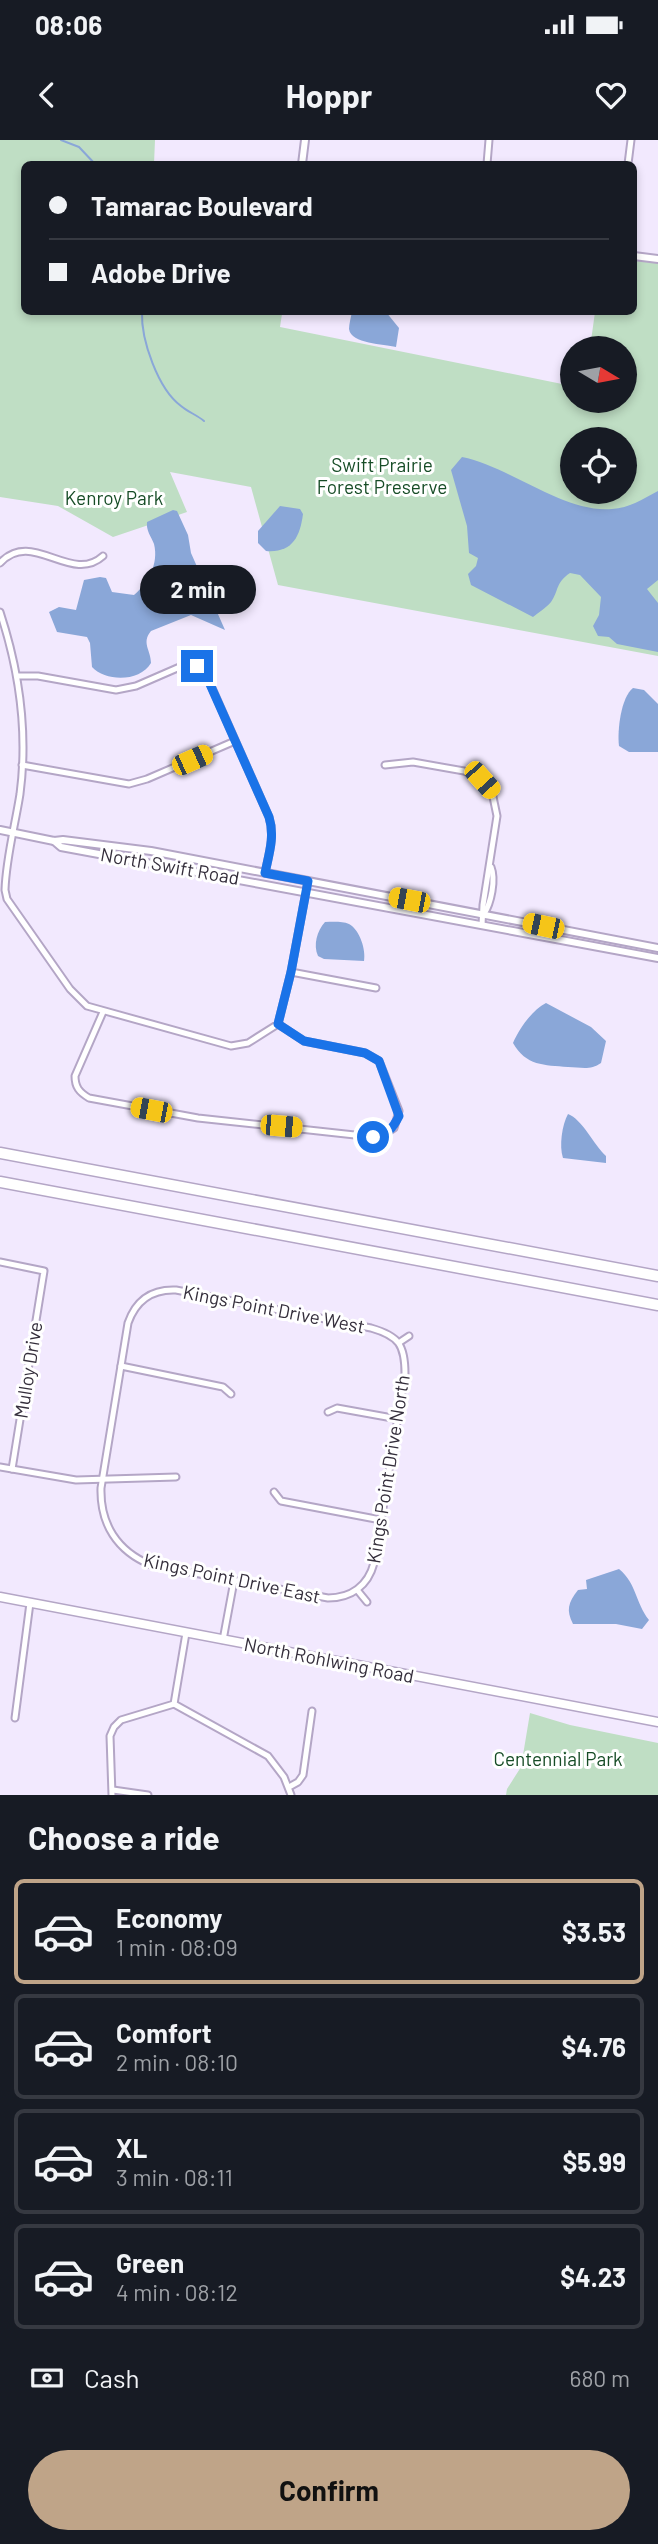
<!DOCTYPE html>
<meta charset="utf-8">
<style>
body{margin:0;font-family:Barlow,sans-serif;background:#20242c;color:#f1f3f6;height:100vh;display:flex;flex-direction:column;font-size:26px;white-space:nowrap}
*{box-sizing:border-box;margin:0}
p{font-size:23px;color:#9ea1a6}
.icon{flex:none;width:38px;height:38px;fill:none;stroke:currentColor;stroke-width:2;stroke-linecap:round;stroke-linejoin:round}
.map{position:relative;height:1655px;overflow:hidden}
.drawer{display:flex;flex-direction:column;background:#171b24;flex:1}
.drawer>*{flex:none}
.guide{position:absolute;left:21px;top:21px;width:616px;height:154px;border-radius:10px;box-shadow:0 4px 10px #0003;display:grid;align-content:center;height:154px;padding:0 28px;background:#171b24}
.needle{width:46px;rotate:100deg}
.fabs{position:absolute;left:560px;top:196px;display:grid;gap:14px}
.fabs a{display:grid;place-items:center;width:77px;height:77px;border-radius:50%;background:#171b24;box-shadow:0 4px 10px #0003;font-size:35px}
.end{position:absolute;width:32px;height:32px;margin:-16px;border:9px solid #1a73e8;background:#fff;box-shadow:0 0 0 4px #fff}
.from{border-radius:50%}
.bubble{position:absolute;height:49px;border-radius:24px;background:#171b24;box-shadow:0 4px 10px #0003;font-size:23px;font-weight:700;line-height:49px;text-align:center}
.car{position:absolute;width:21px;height:42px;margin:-21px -10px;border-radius:9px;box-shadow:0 0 5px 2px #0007;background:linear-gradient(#f5c518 24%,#345 0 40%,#f5c518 0 76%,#345 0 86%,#f5c518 0)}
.guide b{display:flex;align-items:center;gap:24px;height:66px;font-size:26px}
.guide b+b{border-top:2px solid #363941}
.guide i{width:18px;height:18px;background:#f1f3f6}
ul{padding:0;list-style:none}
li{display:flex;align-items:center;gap:21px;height:105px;margin:0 14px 10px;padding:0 14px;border:4px solid #363941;border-radius:10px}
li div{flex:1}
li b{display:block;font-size:26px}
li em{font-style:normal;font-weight:700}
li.selected{border-color:#bfa488}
li>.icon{width:63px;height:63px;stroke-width:1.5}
h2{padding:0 28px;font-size:32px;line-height:84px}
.pay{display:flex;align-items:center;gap:18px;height:77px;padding:0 28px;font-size:26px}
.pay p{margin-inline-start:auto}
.cta{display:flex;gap:14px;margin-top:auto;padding:14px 28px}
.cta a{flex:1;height:80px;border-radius:42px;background:#bfa488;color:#111;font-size:28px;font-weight:700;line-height:80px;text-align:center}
.status{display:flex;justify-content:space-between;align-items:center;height:49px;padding:0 35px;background:#171b24;direction:ltr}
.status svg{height:19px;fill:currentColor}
header{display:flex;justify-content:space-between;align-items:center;height:91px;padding:0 28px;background:#171b24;font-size:32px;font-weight:700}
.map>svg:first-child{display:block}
</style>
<div class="status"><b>08:06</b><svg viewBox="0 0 49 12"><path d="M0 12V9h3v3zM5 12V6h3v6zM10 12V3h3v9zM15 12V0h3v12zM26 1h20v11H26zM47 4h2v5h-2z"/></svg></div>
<header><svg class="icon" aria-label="back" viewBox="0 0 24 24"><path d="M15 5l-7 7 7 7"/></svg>Hoppr<svg class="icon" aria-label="heart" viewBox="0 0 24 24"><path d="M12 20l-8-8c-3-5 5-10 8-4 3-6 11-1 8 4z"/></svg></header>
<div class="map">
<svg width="658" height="1655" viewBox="0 0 658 1655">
<rect width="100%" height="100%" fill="#f2e9fe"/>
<g fill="#bfdec4" fill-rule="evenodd">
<path d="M0 0H155L154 24H24V172H267L282 174 280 187 572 246V261H625V208H590L595 172H634V119L658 123V516L278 445 251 347 170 332 187 372 113 397 58 366 0 357ZM572 299H625V352H572Z"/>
<path d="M530 1573 570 1585 658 1603V1655H506L507 1649 521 1627Z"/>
</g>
<g fill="#8aa7d8">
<path d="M352 172H386L399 188 396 207C384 204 351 204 349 189 349 184 351 177 352 172Z"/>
<path d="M462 317C511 327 563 373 612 369 629 368 643 359 658 351V440L647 449 658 463V512L617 504 609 497 598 496 593 486 599 475 601 457 580 435 570 433C555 443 559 451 551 462 546 468 538 473 533 477L471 445 468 434 476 426 478 418 469 413 467 386 451 330Z"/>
<path d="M280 366 300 369 303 374C300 397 292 413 266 411L258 403V391Z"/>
<path d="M173 370 177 371 188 395 191 413 225 490 191 475 151 491C141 503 151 510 151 523 140 542 106 542 92 527L90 503 87 497 57 492 49 472 59 467 76 470 84 440 100 437 106 438 112 452 134 455C148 443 159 424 154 404 151 396 146 391 147 382Z"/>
<path d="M230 429 238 431 243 439 237 462 225 471 215 465 213 458 222 433Z"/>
<path d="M633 548 644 550 658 564V612H629L619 606C617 591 621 557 633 548Z"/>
<path d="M325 782C332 782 342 781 349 784 360 790 366 810 364 821L324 819 318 816C313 805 317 791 325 782Z"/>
<path d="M546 863 591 887 606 901 601 923C590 931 580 927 568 927 544 925 526 926 513 903 519 889 532 870 546 863Z"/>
<path d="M568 974C582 979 594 1005 606 1016V1023L563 1018C559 1006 562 985 568 974Z"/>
<path d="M619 1429C637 1444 635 1462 649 1480L642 1489 616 1484H573C566 1470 568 1463 578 1450L587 1449 586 1440Z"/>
</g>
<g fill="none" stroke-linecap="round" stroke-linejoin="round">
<g stroke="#8aa7d8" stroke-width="2">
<path d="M61 0 79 7 95 24"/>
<path d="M142 172C141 200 158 249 181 266 188 272 197 275 204 281"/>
</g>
<defs>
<g id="minor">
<path d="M487 24 489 0"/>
<path d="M628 24 631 0"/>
<path d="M0 423C32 388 71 445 103 416"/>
<path d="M0 472C19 530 28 593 20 654 15 686 6 718 5 750L7 759 70 849 87 866 231 906 248 903 278 884 291 832 308 741"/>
<path d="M17 536H38L116 550 136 546 182 526H197L205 532 269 677C275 696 269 714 265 733"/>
<path d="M22 625 129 644 147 639 235 601"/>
<path d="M385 625 413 622 464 631 479 638 492 652 497 676 483 765 482 785"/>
<path d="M484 774C491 763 496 740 491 727"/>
<path d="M291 832 376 848"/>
<path d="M103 872 75 936C75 947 79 952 89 958L198 978 373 997 382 996 394 988 399 971 379 921 365 913 304 901 278 884"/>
<path d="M0 1122 44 1131 12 1329"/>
<path d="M176 1150 371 1188C399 1196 405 1205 405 1234L374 1423C368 1446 351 1458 328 1458L151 1425C117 1411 100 1384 101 1348L128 1183C136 1160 152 1149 176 1150Z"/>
<path d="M400 1202 409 1196"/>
<path d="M121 1226 223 1247 231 1254"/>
<path d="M328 1272 337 1268 398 1279"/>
<path d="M0 1327 76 1340 176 1337"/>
<path d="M274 1352 281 1361 381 1380"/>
<path d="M358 1451 367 1462"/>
<path d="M223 1500 234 1441"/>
<path d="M174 1564 268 1616 284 1637 291 1655"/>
<path d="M15 1578 30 1463"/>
<path d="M289 1647 298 1642 303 1635 312 1571"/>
<path d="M113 1650 148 1655"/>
<path d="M112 1655 110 1596 114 1587 121 1580 174 1564 186 1493"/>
</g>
<g id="tertiary">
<path d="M302 24 305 0"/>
<path d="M634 116 658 119"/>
<path d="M0 690 54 701 63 700 151 711 658 808"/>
<path d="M54 701 61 707 658 818"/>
</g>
<path id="primary" d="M0 1457 658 1582"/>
<g id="motorway">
<path d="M0 1013 658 1136"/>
<path d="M0 1042 658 1165"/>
</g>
</defs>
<use href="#minor" stroke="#b4a6c6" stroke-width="9"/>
<use href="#tertiary" stroke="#b4a6c6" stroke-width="10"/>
<use href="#primary" stroke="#b4a6c6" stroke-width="11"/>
<use href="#motorway" stroke="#b4a6c6" stroke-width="13"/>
<use href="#minor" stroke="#fff" stroke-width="5"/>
<use href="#tertiary" stroke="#fff" stroke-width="6"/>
<use href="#primary" stroke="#fff" stroke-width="8"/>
<use href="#motorway" stroke="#fff" stroke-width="10"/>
</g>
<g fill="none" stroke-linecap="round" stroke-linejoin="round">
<path stroke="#1a73e8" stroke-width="9" d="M197 526 205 533 269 677C275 696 269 714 265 733L308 741 291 832 278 884 304 901 365 913 379 921 399 976C393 988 387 996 373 997"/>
</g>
<g text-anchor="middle" stroke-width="6" stroke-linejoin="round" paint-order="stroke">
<g font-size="19" fill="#164c26" stroke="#fff">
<text x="382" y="332">Swift Prairie<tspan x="382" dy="22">Forest Preserve</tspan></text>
<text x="114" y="365">Kenroy Park</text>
<text x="558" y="1626">Centennial Park</text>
</g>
<g font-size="19" fill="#342e3b" stroke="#fff">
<text transform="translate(170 726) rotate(10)" y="7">North Swift Road</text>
<text transform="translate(274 1169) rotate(11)" y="7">Kings Point Drive West</text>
<text transform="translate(28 1230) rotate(-81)" y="7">Mulloy Drive</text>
<text transform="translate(388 1329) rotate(-81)" y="7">Kings Point Drive North</text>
<text transform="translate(232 1438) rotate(12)" y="7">Kings Point Drive East</text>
<text transform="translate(329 1520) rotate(11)" y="7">North Rohlwing Road</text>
</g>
</g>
</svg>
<div class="fabs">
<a><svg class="needle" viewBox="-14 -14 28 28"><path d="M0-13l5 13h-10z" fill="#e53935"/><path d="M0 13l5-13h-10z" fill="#9ea1a6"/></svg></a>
<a><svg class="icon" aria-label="locate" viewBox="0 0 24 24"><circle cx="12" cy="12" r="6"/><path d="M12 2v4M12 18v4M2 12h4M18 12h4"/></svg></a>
</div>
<i class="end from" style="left:373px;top:997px"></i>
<i class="end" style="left:197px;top:526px"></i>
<div class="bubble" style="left:140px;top:425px;width:116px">2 min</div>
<i class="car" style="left:192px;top:620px;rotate:66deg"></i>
<i class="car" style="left:482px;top:640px;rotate:138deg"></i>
<i class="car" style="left:409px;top:760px;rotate:281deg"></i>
<i class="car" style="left:543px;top:786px;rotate:282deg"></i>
<i class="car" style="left:151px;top:970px;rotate:281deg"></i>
<i class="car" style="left:281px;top:986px;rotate:95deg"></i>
<div class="guide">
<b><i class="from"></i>Tamarac Boulevard</b>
<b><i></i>Adobe Drive</b>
</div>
</div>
<section class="drawer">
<h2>Choose a ride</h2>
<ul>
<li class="selected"><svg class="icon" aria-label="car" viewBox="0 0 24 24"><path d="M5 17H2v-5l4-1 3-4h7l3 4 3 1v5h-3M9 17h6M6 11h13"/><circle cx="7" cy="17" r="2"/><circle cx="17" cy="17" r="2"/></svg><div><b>Economy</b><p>1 min · 08:09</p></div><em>$3.53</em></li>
<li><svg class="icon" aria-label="car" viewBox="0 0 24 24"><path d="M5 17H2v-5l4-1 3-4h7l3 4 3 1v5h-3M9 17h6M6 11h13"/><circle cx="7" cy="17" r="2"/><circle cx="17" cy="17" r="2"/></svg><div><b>Comfort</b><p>2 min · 08:10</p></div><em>$4.76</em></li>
<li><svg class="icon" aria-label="car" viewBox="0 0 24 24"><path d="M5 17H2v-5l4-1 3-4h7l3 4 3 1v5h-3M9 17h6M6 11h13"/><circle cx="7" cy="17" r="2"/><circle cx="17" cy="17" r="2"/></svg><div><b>XL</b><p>3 min · 08:11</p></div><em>$5.99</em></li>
<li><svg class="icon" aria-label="car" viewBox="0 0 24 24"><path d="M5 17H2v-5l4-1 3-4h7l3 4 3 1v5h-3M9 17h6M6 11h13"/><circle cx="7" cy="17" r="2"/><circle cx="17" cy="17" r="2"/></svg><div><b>Green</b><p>4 min · 08:12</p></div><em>$4.23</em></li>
</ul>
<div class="pay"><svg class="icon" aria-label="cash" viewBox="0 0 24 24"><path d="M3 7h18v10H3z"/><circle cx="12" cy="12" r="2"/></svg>Cash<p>680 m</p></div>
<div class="cta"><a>Confirm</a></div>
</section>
